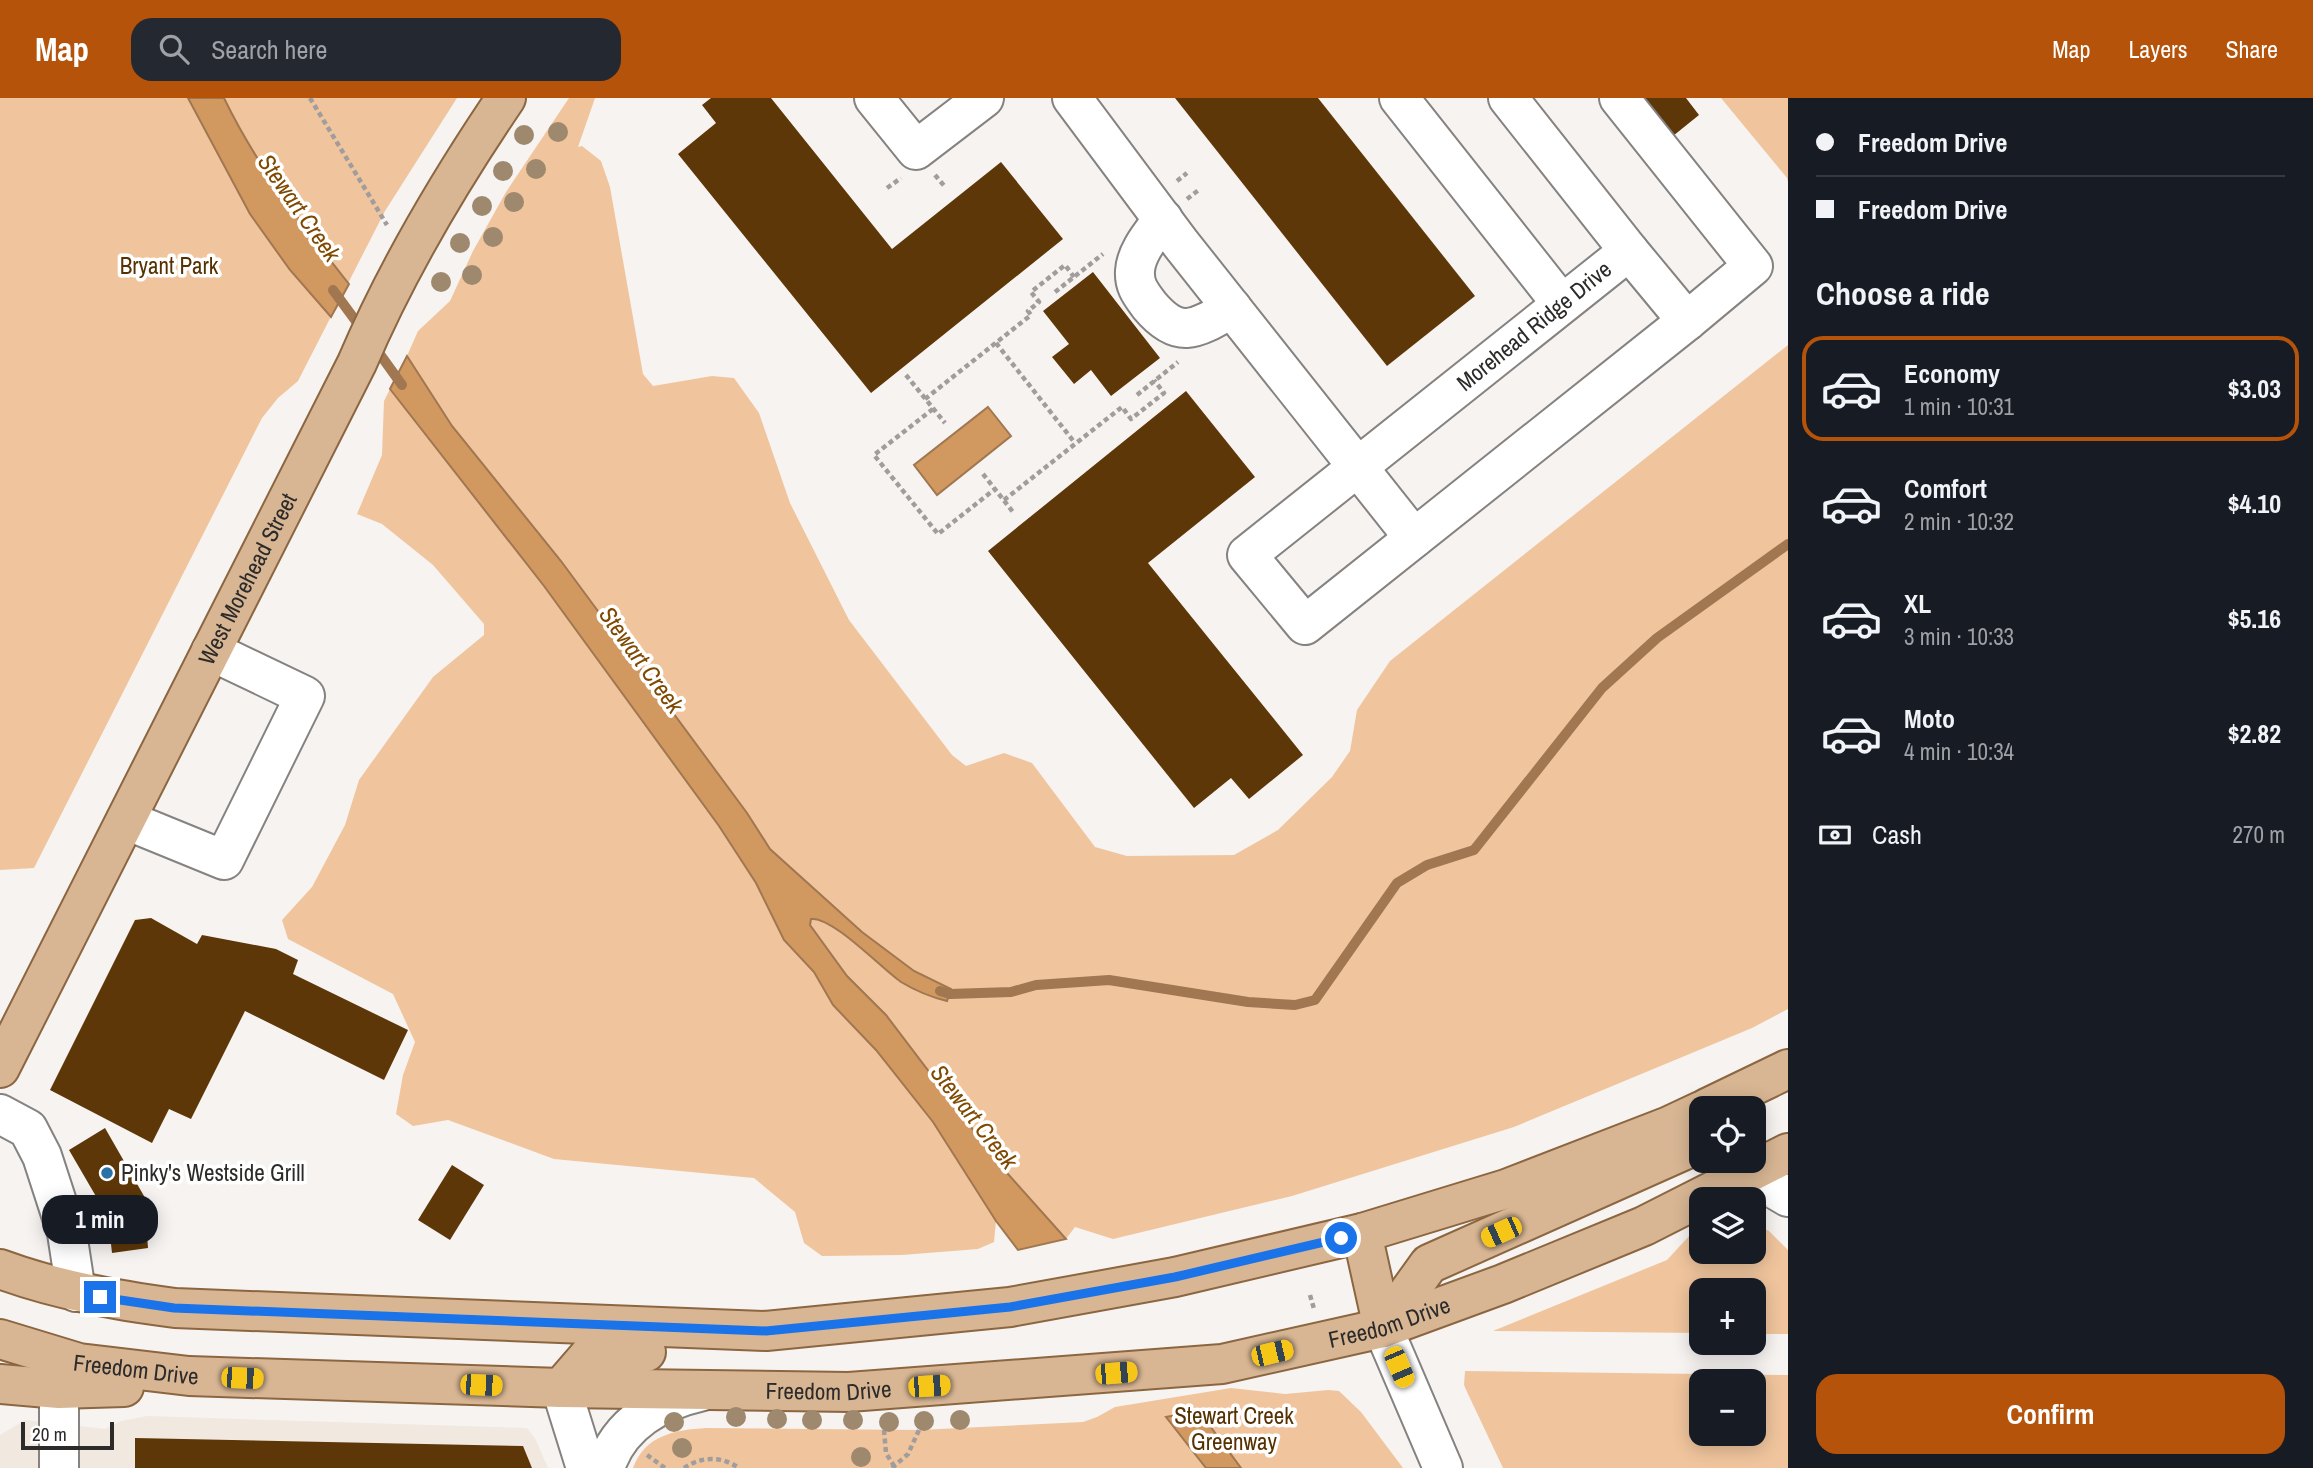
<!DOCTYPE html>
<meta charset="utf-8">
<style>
body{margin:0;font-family:"Archivo Narrow",sans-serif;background:#242831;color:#f1f3f6;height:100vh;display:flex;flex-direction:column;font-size:26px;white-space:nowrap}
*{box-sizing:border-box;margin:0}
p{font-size:23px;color:#9ea1a6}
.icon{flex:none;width:38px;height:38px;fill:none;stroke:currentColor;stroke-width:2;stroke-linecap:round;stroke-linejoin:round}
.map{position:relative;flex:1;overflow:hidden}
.panel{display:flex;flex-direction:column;background:#171b24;width:525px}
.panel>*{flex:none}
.hud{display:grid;align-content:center;height:154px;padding:0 28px;background:#171b24}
.buttons{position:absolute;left:1689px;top:998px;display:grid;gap:14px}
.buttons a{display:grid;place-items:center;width:77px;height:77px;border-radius:14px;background:#171b24;box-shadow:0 4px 18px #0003;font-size:35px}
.scale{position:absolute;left:21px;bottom:18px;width:93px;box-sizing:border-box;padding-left:7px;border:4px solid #2c2b2a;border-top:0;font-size:19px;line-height:24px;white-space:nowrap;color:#2c2b2a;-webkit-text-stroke:5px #fff;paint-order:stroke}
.end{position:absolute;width:32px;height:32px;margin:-16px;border:9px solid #1a73e8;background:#fff;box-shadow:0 0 0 4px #fff}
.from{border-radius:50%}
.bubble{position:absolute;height:49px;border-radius:21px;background:#171b24;box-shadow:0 4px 18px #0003;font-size:23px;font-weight:800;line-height:49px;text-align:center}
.car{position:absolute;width:21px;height:42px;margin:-21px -10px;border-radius:9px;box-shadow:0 0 5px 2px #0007;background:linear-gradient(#f5c518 24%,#345 0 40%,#f5c518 0 76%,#345 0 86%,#f5c518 0)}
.hud b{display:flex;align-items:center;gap:24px;height:66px;font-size:26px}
.hud b+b{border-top:2px solid #363941}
.hud i{width:18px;height:18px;background:#f1f3f6}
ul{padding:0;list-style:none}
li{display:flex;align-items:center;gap:21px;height:105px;margin:0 14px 10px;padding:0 14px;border:4px solid transparent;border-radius:21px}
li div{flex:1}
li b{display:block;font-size:26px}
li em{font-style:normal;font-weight:800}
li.on{border-color:#b45309}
li>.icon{width:63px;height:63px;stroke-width:1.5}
h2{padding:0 28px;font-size:32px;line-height:84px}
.pay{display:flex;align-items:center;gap:18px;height:77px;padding:0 28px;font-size:26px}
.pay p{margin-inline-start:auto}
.primary-button{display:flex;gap:14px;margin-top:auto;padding:14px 28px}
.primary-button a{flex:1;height:80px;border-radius:21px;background:#b45309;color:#fff;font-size:28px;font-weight:800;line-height:80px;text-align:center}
header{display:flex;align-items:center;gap:42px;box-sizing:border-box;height:98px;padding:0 35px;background:#b45309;color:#fff}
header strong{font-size:33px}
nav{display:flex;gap:38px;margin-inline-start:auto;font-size:24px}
.search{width:490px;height:63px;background:#242831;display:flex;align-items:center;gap:18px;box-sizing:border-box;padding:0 24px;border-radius:21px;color:#9ea1a6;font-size:26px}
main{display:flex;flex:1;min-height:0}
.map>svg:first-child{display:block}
</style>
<header>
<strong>Map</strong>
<div class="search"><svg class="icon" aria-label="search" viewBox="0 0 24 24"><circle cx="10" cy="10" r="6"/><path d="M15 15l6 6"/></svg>Search here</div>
<nav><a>Map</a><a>Layers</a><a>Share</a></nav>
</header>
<main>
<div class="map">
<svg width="1788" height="1370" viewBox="0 0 1788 1370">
<rect width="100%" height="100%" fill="#f6f3f1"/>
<path fill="#f1e8df" d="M147 1318 527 1330 535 1340 548 1370H0V1337L25 1322 105 1331 121 1323Z"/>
<g fill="#f0c59d" fill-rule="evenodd">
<path d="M0 0H457L385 113 298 283 278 300 262 320 34 770 0 772Z"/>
<path d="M569 0H595L578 49 582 48 601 63 610 89 643 276 653 288 712 278 734 280 759 315 790 405 849 522 952 657 966 668 1004 655 1032 665 1095 749 1127 758 1234 757 1278 732 1332 679 1350 653 1357 612 1390 563 1788 247V911L1752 930 1514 1029 1292 1098 1113 1141 1075 1129 1066 1141 1000 1067 886 917 847 878 810 827 811 821 816 820 829 827 947 903 951 891 914 873 862 834 770 751 747 715 561 463 452 328 407 258 418 233 450 203 473 153 506 94Z"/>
<path d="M1721 0H1788V84L1787 80Z"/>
<path d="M390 291 544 488 719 728 756 785 784 842 814 874 833 907 876 952 933 1024 996 1123 994 1144 978 1151 902 1157 822 1158 804 1145 795 1114 754 1080 554 1061 448 1022 413 1028 396 1016 403 977 415 944 393 896 288 841 282 822 312 789 345 727 359 682 433 579 484 537V526L433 467 382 426 357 416 382 357 384 303Z"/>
<path d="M1754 1125 1769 1133 1788 1152V1236H1754V1192H1701V1235L1493 1233 1667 1162 1691 1136 1701 1131V1153H1754Z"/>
<path d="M1465 1273 1788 1277V1370H1503L1468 1296 1464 1287ZM1701 1283H1754V1335H1701Z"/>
<path d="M1231 1290 1285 1296 1328 1292 1339 1293 1361 1314 1403 1370H633C645 1337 675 1332 706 1330L919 1332 1083 1324 1097 1319 1115 1309Z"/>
</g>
<g fill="#d19860" stroke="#a07750" stroke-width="2">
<path d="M188 0H224C257 68 302 127 349 186L331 219 290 172 250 116Z"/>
<path d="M407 258 452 328 561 463 747 715 770 751 862 834 914 873 951 891 947 903C930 899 916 893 901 884 882 871 832 818 811 821L810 827 847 878 886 917 1000 1067 1066 1141 1018 1152 996 1123 933 1024 876 952 833 907 814 874 784 842 756 785 719 728 544 488 390 291Z"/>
<path d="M988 309 1011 338 937 397 914 367Z"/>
<path d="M1199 1313 1241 1370H1206L1166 1319Z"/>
</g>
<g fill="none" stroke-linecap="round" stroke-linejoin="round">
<g stroke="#a07750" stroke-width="10">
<path d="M333 192 361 230"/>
<path d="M374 248 402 287"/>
<path d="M940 893 950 896 1011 894 1036 887 1109 882 1248 904 1295 907 1315 902 1397 785 1427 767 1474 752 1602 590 1657 540 1788 446"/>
</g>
</g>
<g fill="#5e3708">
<path d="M711 0H771L892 151 1001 64 1063 141 871 295 678 56 716 25 702 7Z"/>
<path d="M1175 0H1318L1475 198 1387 268Z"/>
<path d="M1636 0H1686L1699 17 1668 42Z"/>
<path d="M1093 174 1160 260 1111 298 1091 272 1074 286 1052 259 1069 246 1043 213Z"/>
<path d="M1186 293 1255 379 1148 465 1303 657 1249 701 1231 680 1194 710 988 453Z"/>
<path d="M151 820 197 846 202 837 276 851 298 862 293 876 408 932 384 982 245 913 191 1021 169 1011 152 1045 50 992 135 822Z"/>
<path d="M105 1030 144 1098 148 1150 112 1155 108 1119 69 1052Z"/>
<path d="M452 1067 484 1087 450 1142 418 1122Z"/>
<path d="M135 1340 523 1348 532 1370H135Z"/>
</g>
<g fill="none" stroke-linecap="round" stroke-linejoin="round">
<defs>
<g id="minor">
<path d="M874 0 916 52 984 0"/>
<path d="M1072 0 1181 146 1414 440"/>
<path d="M1399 0 1561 205"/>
<path d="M1508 0 1629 153"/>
<path d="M1619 0 1753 168 1687 223"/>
<path d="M1163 121C1152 136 1136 154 1135 173 1134 188 1141 196 1149 207 1179 243 1196 231 1232 210"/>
<path d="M1629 153 1687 223 1305 527 1247 457Z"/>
<path d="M126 722 224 762 305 598 211 553"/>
<path d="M0 1016 28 1031 42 1058 67 1135 76 1194"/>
<path d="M1727 1087 1771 1089 1788 1099"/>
<path d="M1383 1230 1443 1370"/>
<path d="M561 1290 586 1370"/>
<path d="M59 1370V1291"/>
<path d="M605 1370C619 1325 659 1303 703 1293"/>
</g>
<g id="major">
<path id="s1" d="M0 970 357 265C397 171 449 84 506 0"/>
<path d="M1707 1010 1788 971"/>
<path d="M1362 1135 1383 1230"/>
<path d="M0 1171C57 1192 115 1202 175 1210L766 1233 1010 1209 1175 1179 1362 1135 1506 1091 1669 1028 1701 1013"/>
<path d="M1383 1230 1429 1166 1687 1051 1701 1032"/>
<path id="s2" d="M0 1241 79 1265 189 1278 561 1290 849 1294 1222 1266 1383 1230 1503 1186 1644 1128 1788 1055"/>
<path d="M0 1286 59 1291 124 1289"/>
<path d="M561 1290 593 1253 646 1254"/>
</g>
</defs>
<use href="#minor" stroke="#858280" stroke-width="42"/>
<use href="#major" stroke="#8b6640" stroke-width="42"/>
<g stroke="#a09d9c" stroke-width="4.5" stroke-dasharray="5 3.5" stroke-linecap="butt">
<path d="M310 0 387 127"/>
<path d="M935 77 946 90"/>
<path d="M1177 83 1187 75"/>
<path d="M887 90 901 80"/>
<path d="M1187 101 1200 91"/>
<path d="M1055 194 1103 156"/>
<path d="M996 245 1075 345"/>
<path d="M906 277 945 325"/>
<path d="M1137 297 1178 264"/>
<path d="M925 301 1031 217 1028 213 1039 204 1031 194 1065 167 1074 179"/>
<path d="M933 311 874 357 938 436 995 391"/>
<path d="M983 376 1013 414"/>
<path d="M1004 402 1122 309 1131 321 1164 295 1154 282"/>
<path d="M1310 1197 1314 1211"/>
<path d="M884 1332 886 1355 894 1368"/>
<path d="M647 1357 665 1370"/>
<path d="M684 1370C702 1358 721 1358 739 1370"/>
<path d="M892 1370 908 1356 919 1332"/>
</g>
<use href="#minor" stroke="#fff" stroke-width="38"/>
<use href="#major" stroke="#d8b694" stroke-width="38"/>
</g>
<g fill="#9e886e">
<circle cx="558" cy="34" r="10"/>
<circle cx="524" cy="37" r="10"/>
<circle cx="536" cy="71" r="10"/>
<circle cx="503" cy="73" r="10"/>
<circle cx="514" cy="104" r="10"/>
<circle cx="482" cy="108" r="10"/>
<circle cx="493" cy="139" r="10"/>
<circle cx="460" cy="145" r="10"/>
<circle cx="472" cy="177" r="10"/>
<circle cx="441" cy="184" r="10"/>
<circle cx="736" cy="1319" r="10"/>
<circle cx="777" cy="1321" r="10"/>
<circle cx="812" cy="1322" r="10"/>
<circle cx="853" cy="1322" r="10"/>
<circle cx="960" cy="1322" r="10"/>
<circle cx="924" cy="1323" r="10"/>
<circle cx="674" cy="1324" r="10"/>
<circle cx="889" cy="1324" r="10"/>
<circle cx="682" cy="1350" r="10"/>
<circle cx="861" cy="1359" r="10"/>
</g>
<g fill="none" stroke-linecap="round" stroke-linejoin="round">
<path stroke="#1a73e8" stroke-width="9" d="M100 1199 174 1210 766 1233 1010 1209 1175 1179 1341 1140"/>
</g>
<circle fill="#2a71a5" stroke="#fff" stroke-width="2.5" cx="107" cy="1075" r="7"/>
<g text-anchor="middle" stroke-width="7" stroke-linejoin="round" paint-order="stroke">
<g font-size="23" fill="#563102" stroke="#fff">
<text x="169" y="176">Bryant Park</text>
<text x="1234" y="1326">Stewart Creek<tspan x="1234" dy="26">Greenway</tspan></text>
</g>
<g font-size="23" fill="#2c2b2a" stroke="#fff">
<text transform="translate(1534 228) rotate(-39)" y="8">Morehead Ridge Drive</text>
<text dy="8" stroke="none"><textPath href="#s1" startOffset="548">West Morehead Street</textPath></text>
<text dy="8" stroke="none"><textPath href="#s2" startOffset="1400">Freedom Drive</textPath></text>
<text dy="8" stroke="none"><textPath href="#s2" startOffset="140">Freedom Drive</textPath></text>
<text dy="8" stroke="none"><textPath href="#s2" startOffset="833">Freedom Drive</textPath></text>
</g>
<g font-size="23" fill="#2c2b2a" stroke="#fff" text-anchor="start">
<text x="121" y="1083">Pinky's Westside Grill</text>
</g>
<g font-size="24" font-style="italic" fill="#7f4900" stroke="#fff">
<text transform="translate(299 110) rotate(55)" y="8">Stewart Creek</text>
<text transform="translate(641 562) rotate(54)" y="8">Stewart Creek</text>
<text transform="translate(974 1019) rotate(52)" y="8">Stewart Creek</text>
</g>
</g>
</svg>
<div class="buttons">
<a><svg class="icon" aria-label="locate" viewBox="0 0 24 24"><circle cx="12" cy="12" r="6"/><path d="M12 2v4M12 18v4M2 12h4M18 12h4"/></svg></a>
<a><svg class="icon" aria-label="layers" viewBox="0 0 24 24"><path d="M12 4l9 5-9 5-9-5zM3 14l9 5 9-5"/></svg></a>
<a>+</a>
<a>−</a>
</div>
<div class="scale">20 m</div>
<i class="end from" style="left:1341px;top:1140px"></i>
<i class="end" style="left:100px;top:1199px"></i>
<div class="bubble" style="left:42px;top:1097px;width:116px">1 min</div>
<i class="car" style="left:1501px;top:1134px;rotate:246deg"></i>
<i class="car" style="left:1272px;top:1255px;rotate:77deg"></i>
<i class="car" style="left:1399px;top:1269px;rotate:157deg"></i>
<i class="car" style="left:1116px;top:1275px;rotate:85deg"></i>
<i class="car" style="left:242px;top:1280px;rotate:92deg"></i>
<i class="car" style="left:481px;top:1287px;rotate:92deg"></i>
<i class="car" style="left:929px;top:1288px;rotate:86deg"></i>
</div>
<section class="panel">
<div class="hud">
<b><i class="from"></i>Freedom Drive</b>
<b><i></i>Freedom Drive</b>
</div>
<h2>Choose a ride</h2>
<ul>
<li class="on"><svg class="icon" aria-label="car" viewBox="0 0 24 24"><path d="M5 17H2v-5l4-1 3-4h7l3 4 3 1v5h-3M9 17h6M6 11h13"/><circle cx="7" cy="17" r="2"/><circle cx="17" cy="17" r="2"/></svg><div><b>Economy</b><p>1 min · 10:31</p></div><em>$3.03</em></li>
<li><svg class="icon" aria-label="car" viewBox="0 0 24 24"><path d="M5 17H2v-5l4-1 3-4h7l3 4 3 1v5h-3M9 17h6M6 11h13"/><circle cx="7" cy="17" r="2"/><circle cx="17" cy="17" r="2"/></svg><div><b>Comfort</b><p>2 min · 10:32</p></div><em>$4.10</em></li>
<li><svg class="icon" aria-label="car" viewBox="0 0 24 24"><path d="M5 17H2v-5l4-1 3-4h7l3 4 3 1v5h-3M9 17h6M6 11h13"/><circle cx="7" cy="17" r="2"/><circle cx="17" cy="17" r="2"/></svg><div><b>XL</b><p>3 min · 10:33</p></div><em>$5.16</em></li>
<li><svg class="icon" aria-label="car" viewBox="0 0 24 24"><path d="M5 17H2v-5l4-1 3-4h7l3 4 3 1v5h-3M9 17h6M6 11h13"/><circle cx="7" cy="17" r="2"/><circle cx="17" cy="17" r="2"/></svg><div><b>Moto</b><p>4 min · 10:34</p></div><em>$2.82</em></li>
</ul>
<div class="pay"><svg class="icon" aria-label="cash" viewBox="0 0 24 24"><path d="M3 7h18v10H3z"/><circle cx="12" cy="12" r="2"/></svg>Cash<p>270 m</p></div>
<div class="primary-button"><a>Confirm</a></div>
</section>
</main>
